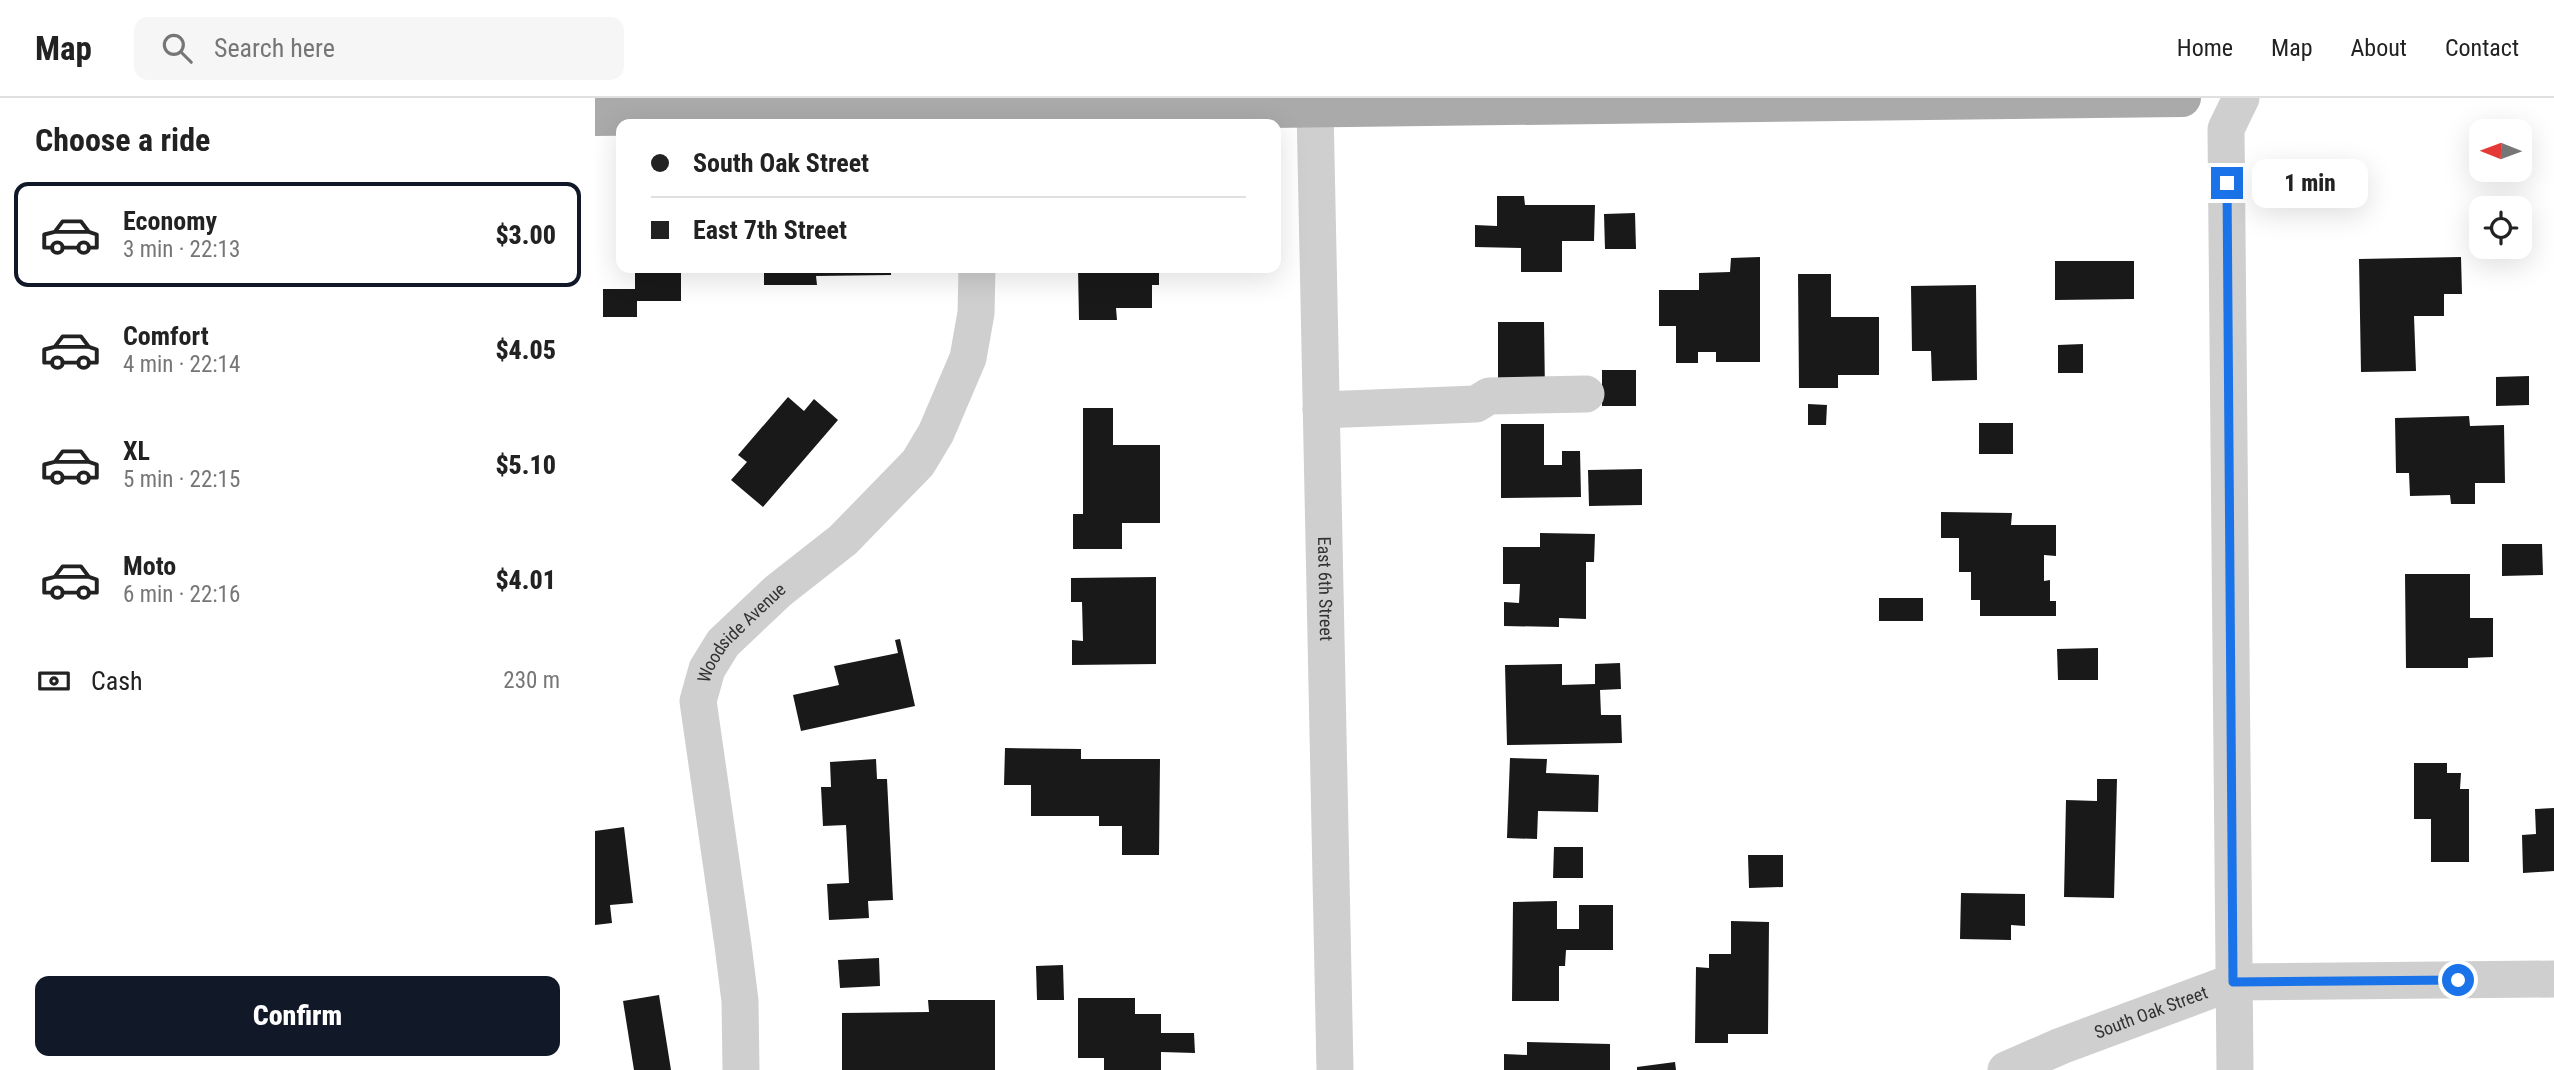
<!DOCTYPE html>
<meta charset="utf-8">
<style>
body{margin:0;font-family:"Roboto Condensed",sans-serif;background:#f6f6f6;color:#222;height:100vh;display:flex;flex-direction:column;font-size:26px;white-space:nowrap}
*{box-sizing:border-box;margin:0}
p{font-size:23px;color:#767676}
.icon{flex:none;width:38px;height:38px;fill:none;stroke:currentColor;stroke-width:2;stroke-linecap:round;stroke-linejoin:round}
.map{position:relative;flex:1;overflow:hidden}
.panel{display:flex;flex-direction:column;background:#fff;width:595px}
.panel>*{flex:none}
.top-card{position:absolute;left:21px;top:21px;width:665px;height:154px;border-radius:14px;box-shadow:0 7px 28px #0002;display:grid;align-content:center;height:154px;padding:0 35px;background:#fff}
.needle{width:46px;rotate:271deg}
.tools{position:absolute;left:1874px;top:21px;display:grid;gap:14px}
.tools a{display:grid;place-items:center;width:63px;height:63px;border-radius:14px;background:#fff;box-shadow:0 7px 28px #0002;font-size:35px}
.end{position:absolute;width:32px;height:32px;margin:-16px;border:9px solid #1a73e8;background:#fff;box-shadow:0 0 0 4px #fff}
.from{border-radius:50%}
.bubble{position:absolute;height:49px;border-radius:14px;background:#fff;box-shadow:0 7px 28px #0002;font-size:23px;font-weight:800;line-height:49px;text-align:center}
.top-card b{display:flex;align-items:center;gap:24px;height:66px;font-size:26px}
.top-card b+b{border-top:2px solid #e0e0e0}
.top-card i{width:18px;height:18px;background:#222}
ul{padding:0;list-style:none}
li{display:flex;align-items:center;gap:21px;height:105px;margin:0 14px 10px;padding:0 21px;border:4px solid transparent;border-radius:14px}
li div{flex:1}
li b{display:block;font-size:26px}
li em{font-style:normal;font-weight:800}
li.current{border-color:#111827}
li>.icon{width:63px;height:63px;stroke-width:1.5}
h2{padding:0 35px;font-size:32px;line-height:84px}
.pay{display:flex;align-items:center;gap:18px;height:77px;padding:0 35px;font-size:26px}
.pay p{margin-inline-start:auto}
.cta{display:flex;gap:14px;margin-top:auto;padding:14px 35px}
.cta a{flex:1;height:80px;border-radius:14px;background:#111827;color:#fff;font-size:28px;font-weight:800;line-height:80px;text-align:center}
header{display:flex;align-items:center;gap:42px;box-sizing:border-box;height:98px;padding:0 35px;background:#fff;border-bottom:2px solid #e0e0e0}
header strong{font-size:33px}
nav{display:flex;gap:38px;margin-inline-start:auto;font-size:24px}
.search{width:490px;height:63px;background:#f6f6f6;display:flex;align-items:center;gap:18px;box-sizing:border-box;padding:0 24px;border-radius:14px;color:#767676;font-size:26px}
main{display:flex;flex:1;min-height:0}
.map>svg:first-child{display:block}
</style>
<header>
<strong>Map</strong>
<div class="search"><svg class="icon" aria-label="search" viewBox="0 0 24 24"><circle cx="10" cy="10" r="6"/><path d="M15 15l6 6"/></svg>Search here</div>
<nav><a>Home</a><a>Map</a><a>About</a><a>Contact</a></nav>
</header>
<main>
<section class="panel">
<h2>Choose a ride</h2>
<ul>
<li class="current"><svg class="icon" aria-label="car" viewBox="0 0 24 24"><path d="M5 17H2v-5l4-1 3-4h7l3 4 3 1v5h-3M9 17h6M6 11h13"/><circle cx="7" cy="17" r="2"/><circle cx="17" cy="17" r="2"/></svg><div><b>Economy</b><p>3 min · 22:13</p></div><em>$3.00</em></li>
<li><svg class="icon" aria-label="car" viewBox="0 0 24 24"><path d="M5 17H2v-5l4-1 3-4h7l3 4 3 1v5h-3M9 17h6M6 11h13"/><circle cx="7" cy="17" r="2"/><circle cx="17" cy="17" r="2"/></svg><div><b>Comfort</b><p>4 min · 22:14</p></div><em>$4.05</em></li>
<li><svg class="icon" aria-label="car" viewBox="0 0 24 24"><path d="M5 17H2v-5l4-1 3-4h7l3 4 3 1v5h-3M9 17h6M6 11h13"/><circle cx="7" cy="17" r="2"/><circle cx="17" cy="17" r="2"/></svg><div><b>XL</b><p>5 min · 22:15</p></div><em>$5.10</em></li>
<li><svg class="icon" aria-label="car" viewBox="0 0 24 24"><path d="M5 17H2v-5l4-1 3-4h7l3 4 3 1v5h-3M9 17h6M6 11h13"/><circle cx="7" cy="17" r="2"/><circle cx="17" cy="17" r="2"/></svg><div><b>Moto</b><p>6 min · 22:16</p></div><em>$4.01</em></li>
</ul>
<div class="pay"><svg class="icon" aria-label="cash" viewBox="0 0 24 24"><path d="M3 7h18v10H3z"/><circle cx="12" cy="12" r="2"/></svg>Cash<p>230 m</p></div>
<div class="cta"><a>Confirm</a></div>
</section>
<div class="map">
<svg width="1959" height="972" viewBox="0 0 1959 972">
<rect width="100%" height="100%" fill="#fff"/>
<g fill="#191919">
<path d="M902 98H929L930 107H1000L999 143H967V174H926V150L880 149V127L902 128Z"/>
<path d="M1040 115 1041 151H1010L1009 116Z"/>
<path d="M1165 159V264H1121V254H1103V265H1081V228H1064V192H1104V175L1135 174 1136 160Z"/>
<path d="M1866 159 1867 196H1849V218H1819L1821 273 1766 274 1764 161Z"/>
<path d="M1460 163H1539V201L1460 202Z"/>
<path d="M40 170H86V203H42V219H8V191H40Z"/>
<path d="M169 170H296V177L221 178 222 187H169Z"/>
<path d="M483 170H564V187H557V210H521L522 222H484Z"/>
<path d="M1203 176H1236V219H1284V277H1243V290H1204Z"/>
<path d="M1381 187 1382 282 1337 283 1336 253H1317L1316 188Z"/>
<path d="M903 224H949L950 296H903Z"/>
<path d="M1488 246V275H1463V247Z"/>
<rect x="1007" y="272" width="34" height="36"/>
<path d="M1934 278V307L1901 308V279Z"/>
<path d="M193 299 209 313 219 301 243 322 168 409 136 382 152 364 143 357Z"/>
<path d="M1213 306 1232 307 1231 327H1213Z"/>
<path d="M488 310H518V347H565V425H527V451H478V416H488Z"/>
<path d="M1874 318 1875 328 1909 327 1910 385H1880V406H1856L1855 397 1815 398 1814 375H1801L1800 320Z"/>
<rect x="1384" y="325" width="34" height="31"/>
<path d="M906 326H949V367H967V353H985L986 399 906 400Z"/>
<path d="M1047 371V407L994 408 993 372Z"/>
<path d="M1346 414 1417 415 1416 427H1461V458L1449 457V483L1455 482V503H1461V518H1385V502H1376V474H1364V440H1346Z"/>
<path d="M945 435 1000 436 999 464H991V521L964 520V529L909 528V504L924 505 925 486H908V449H945Z"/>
<path d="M1907 446H1947L1948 477 1907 478Z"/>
<path d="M1810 476H1875V520H1898V559L1873 560V570H1811Z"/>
<path d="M561 479V566L477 567V542L488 543 487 504H476V480Z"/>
<rect x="1284" y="500" width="44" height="23"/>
<path d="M305 541 320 608 206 633 198 597 244 587 239 568 303 555 300 542Z"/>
<path d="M1503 550V582H1463L1462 551Z"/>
<path d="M1025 565 1026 591 1005 592 1006 617H1026L1027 645 912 647 910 567 967 566V587L1000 586V566Z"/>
<path d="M410 650 486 651V661H565L564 757H527V728H504V718H436V687H409Z"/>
<path d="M915 660 952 661 951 675 1004 677 1003 714 943 713 942 741 912 740Z"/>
<path d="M281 661 282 681H292L298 802 273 803 274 820 234 822 232 786 254 785 251 727 228 728 226 689H236L235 664Z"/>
<path d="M1819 665H1852V675H1866L1865 691H1874V764H1836V721H1819Z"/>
<path d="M1502 681H1522L1519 800 1469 799 1471 702 1502 703Z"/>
<path d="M1959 710V773L1928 775 1927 737 1941 736 1940 711Z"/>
<path d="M29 729 38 805 15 807 17 825 0 827V733Z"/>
<path d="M959 749H988V780H958Z"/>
<path d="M1153 757H1188V789L1154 790Z"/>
<path d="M1366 795 1430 796V828L1416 827V842L1365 841Z"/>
<path d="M962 803V831H984V807H1018V852H971L970 868H964V903H917L918 804Z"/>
<path d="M1136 823 1174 824 1173 936H1133V945H1100L1101 869 1114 870V856H1136Z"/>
<path d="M284 860 285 888 245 890 243 862Z"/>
<path d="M468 867 469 902H442L441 868Z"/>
<path d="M64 897 76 972H39L28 903Z"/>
<path d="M483 900H540V916H566V935H599L600 955 566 954V972H509V960H483Z"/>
<path d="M333 902H400V972H247V915L334 914Z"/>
<path d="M932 944 1015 946V972H909V956L932 957Z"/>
<path d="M1080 964 1081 972H1042V969Z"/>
</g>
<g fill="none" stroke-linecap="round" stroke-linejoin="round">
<g stroke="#cfcfcf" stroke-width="37">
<path id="s1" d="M720 10 740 972"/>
<path d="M726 312 881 306 894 298 991 296"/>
<path id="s2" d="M146 972 145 903 138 847 103 603 112 571 128 545 183 493 248 442 323 365 341 335 373 260 381 215 382 170"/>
<path id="s3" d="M1411 972 1466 948 1638 884 1959 881"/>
<path d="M1640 972 1631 31 1646 0"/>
</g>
<path stroke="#aaa" stroke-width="38" d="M0 19 1587 0"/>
</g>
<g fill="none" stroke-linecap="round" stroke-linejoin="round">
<path stroke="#1a73e8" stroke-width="9" d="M1632 85 1638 884 1863 882"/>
</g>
<g text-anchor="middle" stroke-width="7" stroke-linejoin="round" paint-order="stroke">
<g font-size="18" fill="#323232" stroke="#fff">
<text dy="6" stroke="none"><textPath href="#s1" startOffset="481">East 6th Street</textPath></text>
<text dy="6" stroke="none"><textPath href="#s2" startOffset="455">Woodside Avenue</textPath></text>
<text dy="6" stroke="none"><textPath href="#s3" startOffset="156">South Oak Street</textPath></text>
</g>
</g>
</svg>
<div class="tools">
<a><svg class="needle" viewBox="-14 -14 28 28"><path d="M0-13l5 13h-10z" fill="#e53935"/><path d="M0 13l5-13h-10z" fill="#767676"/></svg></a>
<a><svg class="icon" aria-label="locate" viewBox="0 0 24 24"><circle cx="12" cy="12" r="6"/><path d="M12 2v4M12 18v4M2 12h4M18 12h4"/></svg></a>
</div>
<i class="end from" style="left:1863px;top:882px"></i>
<i class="end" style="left:1632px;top:85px"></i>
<div class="bubble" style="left:1657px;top:61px;width:116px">1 min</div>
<div class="top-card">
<b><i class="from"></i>South Oak Street</b>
<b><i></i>East 7th Street</b>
</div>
</div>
</main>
